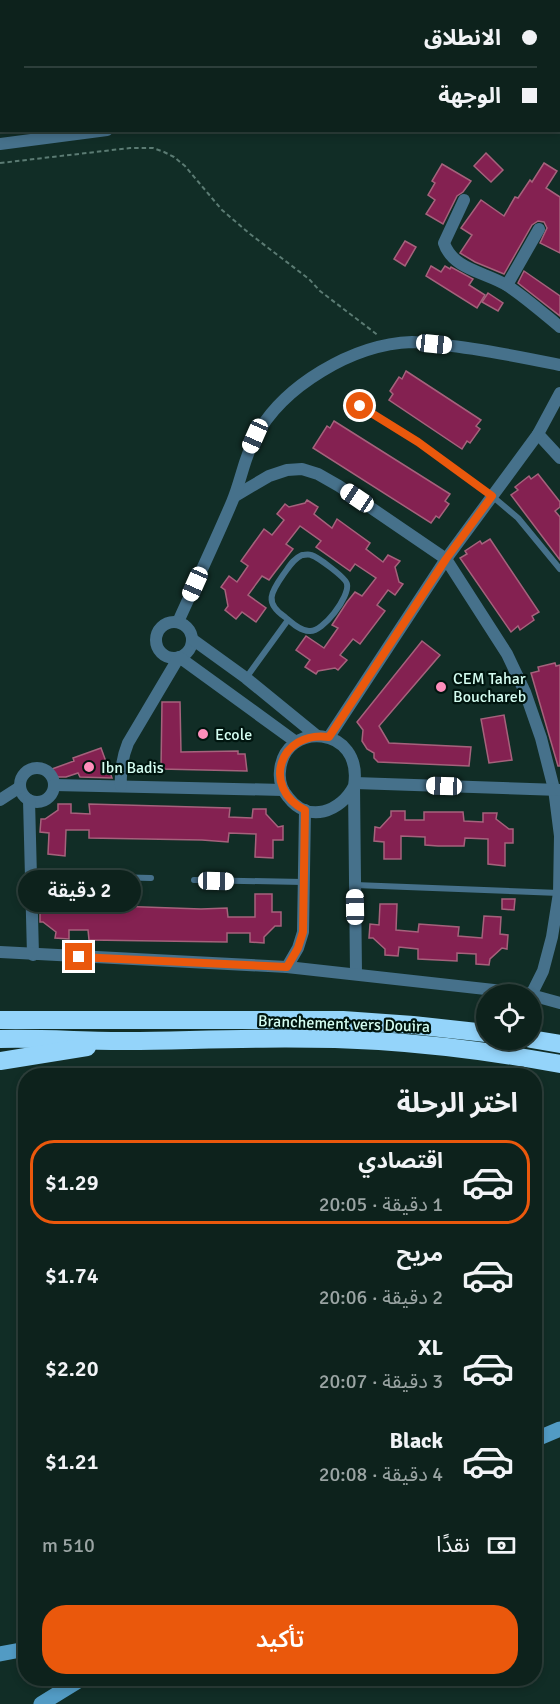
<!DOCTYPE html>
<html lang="ar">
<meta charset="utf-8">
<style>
body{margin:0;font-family:Signika,"Noto Sans Arabic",sans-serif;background:#1b2f29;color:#f1f3f6;direction:rtl;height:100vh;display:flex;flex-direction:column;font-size:22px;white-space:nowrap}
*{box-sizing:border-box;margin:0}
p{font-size:20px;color:#9aa4a3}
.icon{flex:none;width:33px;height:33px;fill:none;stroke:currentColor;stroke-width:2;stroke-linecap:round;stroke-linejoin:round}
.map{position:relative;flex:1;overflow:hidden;direction:ltr}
.sheet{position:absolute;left:18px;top:1068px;width:524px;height:618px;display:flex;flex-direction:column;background:#0d221c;border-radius:24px;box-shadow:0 3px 9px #0003,0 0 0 2px #2d3f3b;direction:rtl}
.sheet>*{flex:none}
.guide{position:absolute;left:0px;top:0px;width:561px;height:132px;box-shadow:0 3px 9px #0003,0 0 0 2px #2d3f3b;direction:rtl;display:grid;align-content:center;height:132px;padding:0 24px;background:#0d221c}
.tools{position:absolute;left:476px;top:984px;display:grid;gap:12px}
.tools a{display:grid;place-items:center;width:66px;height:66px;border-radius:50%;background:#0d221c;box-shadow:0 3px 9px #0003,0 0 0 2px #2d3f3b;font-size:30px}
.end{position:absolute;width:27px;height:27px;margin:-14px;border:8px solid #ea580c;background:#fff;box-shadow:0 0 0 3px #fff}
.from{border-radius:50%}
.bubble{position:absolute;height:42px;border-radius:21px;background:#0d221c;box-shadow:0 3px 9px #0003,0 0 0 2px #2d3f3b;font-size:20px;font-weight:600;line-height:42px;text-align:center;direction:rtl}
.car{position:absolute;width:18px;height:36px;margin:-18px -9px;border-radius:8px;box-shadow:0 0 4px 2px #0007;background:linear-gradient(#fff 24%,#345 0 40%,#fff 0 76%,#345 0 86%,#fff 0)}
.guide b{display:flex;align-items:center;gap:21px;height:57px;font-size:22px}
.guide b+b{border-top:2px solid #2d3f3b}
.guide i{width:15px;height:15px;background:#f1f3f6}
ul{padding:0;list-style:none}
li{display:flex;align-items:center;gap:18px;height:84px;margin:0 12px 9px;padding:0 12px;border:3px solid transparent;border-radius:24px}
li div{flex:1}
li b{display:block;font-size:22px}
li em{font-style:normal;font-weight:600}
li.current{border-color:#ea580c}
li>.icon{width:54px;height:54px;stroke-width:1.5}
h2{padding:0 24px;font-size:27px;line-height:72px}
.pay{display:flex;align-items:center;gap:15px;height:66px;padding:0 24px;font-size:22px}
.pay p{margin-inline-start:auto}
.primary-button{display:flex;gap:12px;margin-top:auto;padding:12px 24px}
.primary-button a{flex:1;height:69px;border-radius:24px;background:#ea580c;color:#fff;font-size:24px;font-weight:600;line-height:69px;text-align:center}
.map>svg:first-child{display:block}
</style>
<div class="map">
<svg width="560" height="1704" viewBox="0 0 560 1704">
<rect width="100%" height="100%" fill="#112d26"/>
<g fill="#842151" stroke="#a5627c" stroke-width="1.5">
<path d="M486 153 503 170 491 182 474 166Z"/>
<path d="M544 163 557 171 546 188 560 197V253L540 243 547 228 544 222 538 221 532 225 504 274 475 262 460 253 472 235 461 228 481 200 504 216 515 197 518 198 530 180 532 182Z"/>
<path d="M442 164 471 181 463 192 457 196 443 224 426 214 435 200 428 195 435 183 432 181Z"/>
<path d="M405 241 416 247 405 266 394 259Z"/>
<path d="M431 266 441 272 445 266 450 269 451 267 473 279 469 285 485 295 477 308 426 276Z"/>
<path d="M524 271 560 296V316L518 283Z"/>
<path d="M488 293 503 303 498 311 482 302Z"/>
<path d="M406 371 481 420 476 426 480 429 470 443 467 441 462 449 389 400 393 394 390 391 399 377 402 379Z"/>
<path d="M334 421 450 494 445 501 449 504 439 518 436 516 431 523 313 448 327 426 330 428Z"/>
<path d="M538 474 560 502V507L555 511 560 517V560L511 495 518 490 515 487 529 476 531 479Z"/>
<path d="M307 500 318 507 314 514 332 528 337 519 370 543 366 549 383 562 388 555 400 561 395 567 399 582 403 584 395 595 388 590 377 605 385 611 360 644 353 639 340 655 347 660 338 670 335 668 318 671 316 674 305 667 310 660 296 650 306 636 324 648 338 628 332 625 347 602 355 592 362 596 376 578 355 564 350 571 316 547 321 541 300 526 286 544 293 549 275 572 269 580 262 576 248 595 266 608 256 622 242 612 236 619 225 610 228 606 225 590 221 587 229 576 237 582 248 566 241 561 264 529 272 535 284 520 277 514 285 504 289 507 305 503Z"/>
<path d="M490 539 539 612 532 616 534 620 520 630 518 626 511 632 460 558 467 554 465 551 480 541 482 544Z"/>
<path d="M422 641 440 655 379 726 389 743 471 747 469 766 378 762 374 758V753L367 749 362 741 363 730 357 722Z"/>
<path d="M555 663 556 666 560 665V766H558L531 673 539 671 538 667Z"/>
<path d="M162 702H180L181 752 238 751V754H245L247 771 161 769Z"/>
<path d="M504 715 512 760 489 763 481 719Z"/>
<path d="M101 748 112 778 80 777 78 773 66 777H55L52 769 74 761 73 758Z"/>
<path d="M58 804H71V813L90 814 89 804 230 808 229 817 252 818 253 809H266V814L278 827 283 826V840H273V858L255 857 256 834 229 833 228 842 202 840 89 838V830H66L65 856 48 854 49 833 40 832 41 819H45L58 810Z"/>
<path d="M391 811H405V820H424V812H463L464 821 483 822V813H497L496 819 509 829H513V843H505V866L488 864V839L465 838 464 846H438L425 845V837L401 836V859H384V842L374 841 375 827 380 828 391 816Z"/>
<path d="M47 887H64L65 913H87L88 905 201 909 227 908 228 917H255V894H272V912H281V926H275L264 937V943L250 942V933H227V942L89 940 88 930H69V939L55 938 56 932 43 922H40V909L47 908Z"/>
<path d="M502 899H515L514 910 502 909Z"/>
<path d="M380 904H397L396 930 418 932 419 924 459 927 458 936 482 938 484 916 501 917 500 934 508 935 507 949 502 948 490 959 489 965 476 964V954L457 953V961L418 959V949L399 947 398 956 385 955V949L373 938H369L370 924 379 925Z"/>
</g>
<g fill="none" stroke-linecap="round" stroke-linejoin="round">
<path stroke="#5b7b73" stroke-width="2" stroke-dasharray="4.5 3" stroke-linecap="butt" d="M0 163 130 148H153L164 152 174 157 185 166 222 210 250 234 309 279 320 291 379 336"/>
<g stroke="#46718b" stroke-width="6">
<path d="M296 2V0"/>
<path d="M360 406 418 442 492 496 518 518 560 569"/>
<path d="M302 555C305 555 308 554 311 555 318 557 346 578 347 584 350 596 323 633 309 631 300 631 291 622 285 617 264 603 271 592 283 575 289 567 293 559 302 555Z"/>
<path d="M246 678 288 620"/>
<path d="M32 875 151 878"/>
<path d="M194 880 303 882"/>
<path d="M355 885 559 893"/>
</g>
<g stroke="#46718b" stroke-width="12">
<path d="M41 2V0"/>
<path d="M110 2V0"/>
<path d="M176 2V0"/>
<path d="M244 2V0"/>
<path d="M394 2 398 0"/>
<path d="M0 144 107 130"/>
<path d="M464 200 444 243C453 270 486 272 508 286 526 298 543 313 560 327"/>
<path d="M507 285 539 229"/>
<path d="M538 434 560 458"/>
<path d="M235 496 269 476 287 470 302 469 318 474 339 486 446 559 507 654 525 692 541 738 554 789 560 836 559 893 552 937 543 971 531 995"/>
<path d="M178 622C196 582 215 542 232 502 241 481 244 458 255 438 282 386 353 344 412 342 422 342 433 344 443 345 483 349 521 357 560 365"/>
<circle cx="174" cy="640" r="18"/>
<path d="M192 639 246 678 317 736"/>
<path d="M329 737 446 559 538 434 560 393"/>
<circle cx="37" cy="785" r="17"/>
<path d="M355 783 560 790"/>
<path d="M54 785 283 790"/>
<path d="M121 786C120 770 122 758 128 743L179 657 296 742"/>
<path d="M354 786C341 812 308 824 288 797 282 790 279 780 280 771 284 720 364 725 354 786L356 974"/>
<path d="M0 800 20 787"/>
<path d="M29 800 33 955"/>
<path d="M0 952 287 967 531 994"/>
<path d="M287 967 298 948 303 932 305 810"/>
<path d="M531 995 560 1003"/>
</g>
<g stroke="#529bc4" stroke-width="15">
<path d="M534 1440 560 1429"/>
<path d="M0 1654 26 1649"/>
<path d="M41 1704 83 1678"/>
</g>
<g stroke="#94d4fa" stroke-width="18">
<path d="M0 1020H343L413 1025 486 1033"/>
<path d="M0 1039C43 1038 85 1041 128 1041 211 1040 295 1036 379 1041 440 1045 500 1053 560 1064"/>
<path d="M531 1039 560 1044"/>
<path d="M0 1061 87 1047"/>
</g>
</g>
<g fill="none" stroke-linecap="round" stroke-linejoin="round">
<path stroke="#ea580c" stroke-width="8" d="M79 957 287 967 298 948 303 932 305 810C261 788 279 730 329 737L446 559 492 496 418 442 360 406"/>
</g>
<g fill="#fe8ebb" stroke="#00150f" stroke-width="2">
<circle cx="441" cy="687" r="6"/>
<circle cx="203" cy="734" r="6"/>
<circle cx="89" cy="767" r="6"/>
</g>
<g text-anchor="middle" stroke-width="4.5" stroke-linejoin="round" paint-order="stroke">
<g font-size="16" fill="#d4fdf1" stroke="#00150f" text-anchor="start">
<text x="453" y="684">CEM Tahar<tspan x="453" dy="18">Bouchareb</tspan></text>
<text x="215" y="740">Ecole</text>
<text x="101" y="773">Ibn Badis</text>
</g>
<g font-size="16" fill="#d4fdf1" stroke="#00150f">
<text transform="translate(344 1023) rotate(2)" y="6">Branchement vers Douira</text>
</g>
</g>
</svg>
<div class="tools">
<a><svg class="icon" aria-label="locate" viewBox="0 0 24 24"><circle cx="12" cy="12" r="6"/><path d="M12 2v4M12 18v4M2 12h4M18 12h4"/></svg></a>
</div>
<i class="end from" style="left:360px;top:406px"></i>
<i class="end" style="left:79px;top:957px"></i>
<div class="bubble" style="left:18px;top:870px;width:123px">2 دقيقة</div>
<i class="car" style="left:434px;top:344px;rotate:96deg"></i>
<i class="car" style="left:255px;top:436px;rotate:204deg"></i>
<i class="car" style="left:357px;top:498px;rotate:304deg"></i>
<i class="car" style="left:195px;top:584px;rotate:204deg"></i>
<i class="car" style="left:444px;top:786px;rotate:272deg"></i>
<i class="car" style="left:216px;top:881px;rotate:91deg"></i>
<i class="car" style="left:355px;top:907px;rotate:359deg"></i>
<div class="guide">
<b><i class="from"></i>الانطلاق</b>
<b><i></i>الوجهة</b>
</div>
<section class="sheet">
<h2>اختر الرحلة</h2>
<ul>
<li class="current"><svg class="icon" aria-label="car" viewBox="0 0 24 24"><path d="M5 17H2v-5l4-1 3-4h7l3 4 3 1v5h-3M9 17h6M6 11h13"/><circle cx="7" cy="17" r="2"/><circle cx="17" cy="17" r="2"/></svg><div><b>اقتصادي</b><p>1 دقيقة · 20:05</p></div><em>$1.29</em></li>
<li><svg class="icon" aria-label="car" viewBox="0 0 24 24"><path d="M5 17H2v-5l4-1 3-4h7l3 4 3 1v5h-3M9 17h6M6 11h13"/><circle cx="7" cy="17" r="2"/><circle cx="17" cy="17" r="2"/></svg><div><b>مريح</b><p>2 دقيقة · 20:06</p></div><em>$1.74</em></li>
<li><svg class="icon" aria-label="car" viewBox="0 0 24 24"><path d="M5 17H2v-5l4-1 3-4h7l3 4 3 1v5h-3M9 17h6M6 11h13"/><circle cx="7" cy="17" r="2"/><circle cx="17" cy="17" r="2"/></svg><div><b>XL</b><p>3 دقيقة · 20:07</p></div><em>$2.20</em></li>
<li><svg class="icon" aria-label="car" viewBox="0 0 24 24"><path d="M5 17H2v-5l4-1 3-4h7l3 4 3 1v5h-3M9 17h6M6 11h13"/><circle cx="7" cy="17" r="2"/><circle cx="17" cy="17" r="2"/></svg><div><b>Black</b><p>4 دقيقة · 20:08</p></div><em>$1.21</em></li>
</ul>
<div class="pay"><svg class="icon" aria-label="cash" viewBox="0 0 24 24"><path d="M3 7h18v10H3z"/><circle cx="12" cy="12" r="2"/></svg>نقدًا<p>510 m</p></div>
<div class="primary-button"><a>تأكيد</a></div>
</section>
</div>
